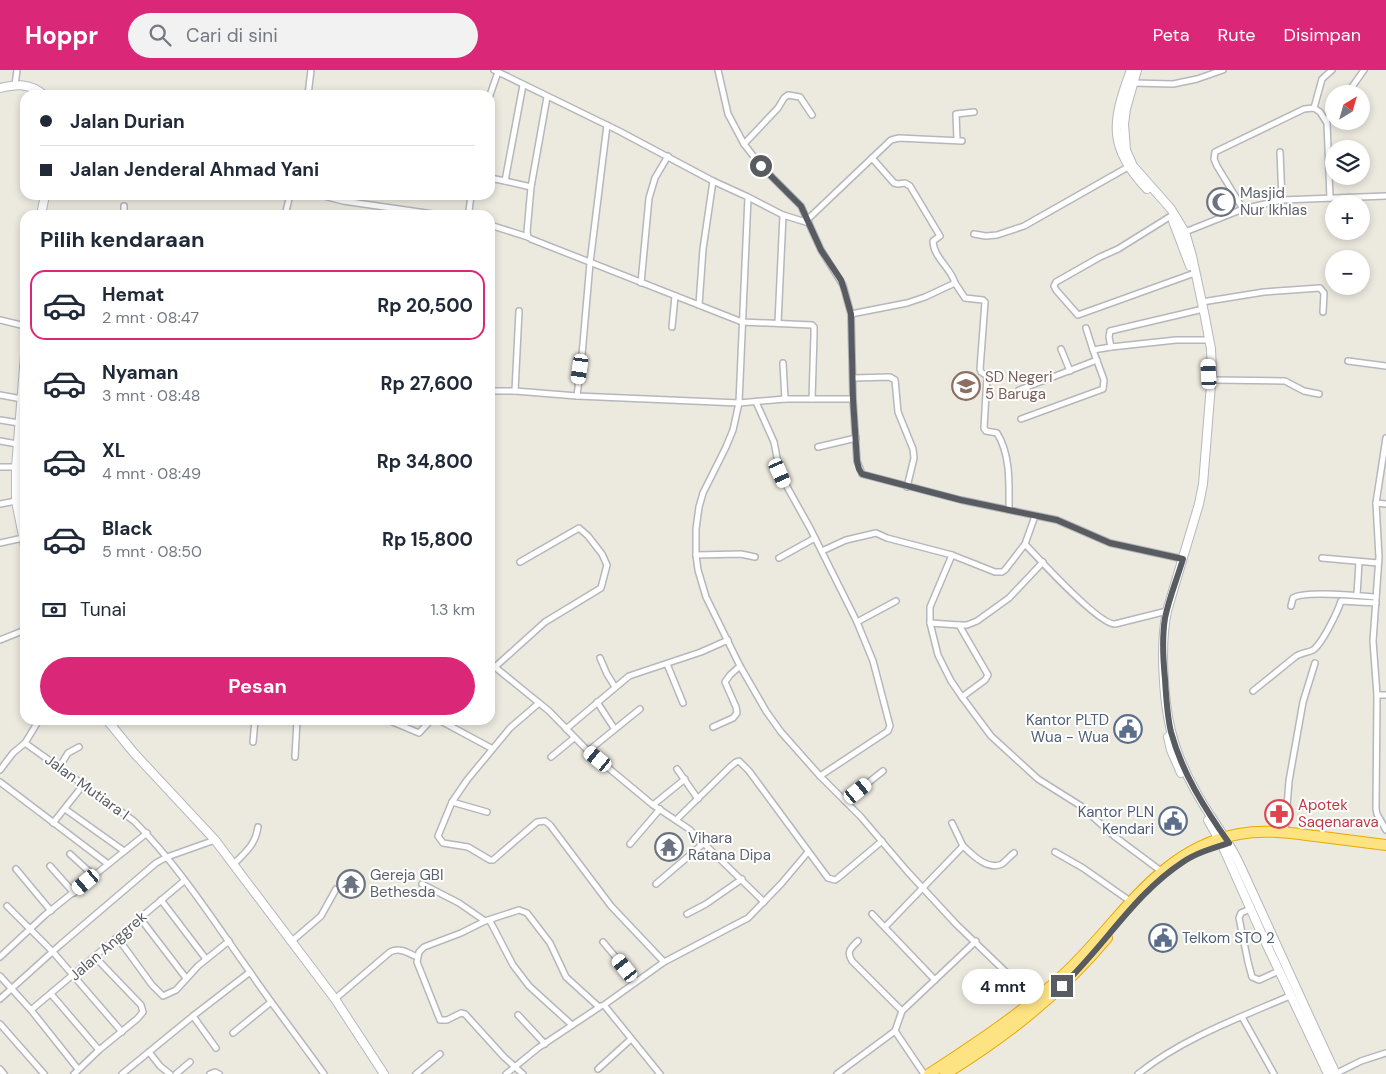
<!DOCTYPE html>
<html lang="id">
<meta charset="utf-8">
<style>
body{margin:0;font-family:"DM Sans",sans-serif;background:#f2f2f3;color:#1f2937;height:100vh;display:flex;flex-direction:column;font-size:19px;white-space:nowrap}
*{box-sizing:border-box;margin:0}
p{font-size:16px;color:#747a83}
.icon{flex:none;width:28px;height:28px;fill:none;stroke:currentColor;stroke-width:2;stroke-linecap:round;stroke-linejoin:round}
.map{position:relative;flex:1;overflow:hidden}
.panel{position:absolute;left:20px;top:140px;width:475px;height:515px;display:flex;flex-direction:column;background:#fff;border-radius:15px;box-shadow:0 2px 8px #0003}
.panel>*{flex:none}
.top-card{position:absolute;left:20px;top:20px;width:475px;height:110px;border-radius:15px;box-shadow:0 2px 8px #0003;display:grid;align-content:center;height:110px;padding:0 20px;background:#fff}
.needle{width:32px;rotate:37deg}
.fabs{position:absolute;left:1325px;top:15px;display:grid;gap:10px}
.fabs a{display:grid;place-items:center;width:45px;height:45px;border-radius:50%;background:#fff;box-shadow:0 2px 8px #0003;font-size:25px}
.end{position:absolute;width:22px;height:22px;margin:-11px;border:6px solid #585b60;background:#fff;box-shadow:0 0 0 2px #fff}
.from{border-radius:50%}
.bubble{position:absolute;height:35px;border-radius:18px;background:#fff;box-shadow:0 2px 8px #0003;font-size:16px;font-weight:700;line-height:35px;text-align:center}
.car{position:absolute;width:15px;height:30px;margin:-15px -8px;border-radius:6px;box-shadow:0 0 4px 1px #0007;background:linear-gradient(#fff 24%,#345 0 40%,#fff 0 76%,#345 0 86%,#fff 0)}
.top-card b{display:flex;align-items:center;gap:18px;height:48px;font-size:19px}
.top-card b+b{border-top:1px solid #e0e1e3}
.top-card i{width:12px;height:12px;background:#1f2937}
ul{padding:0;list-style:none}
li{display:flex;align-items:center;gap:15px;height:70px;margin:0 10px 8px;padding:0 10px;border:2px solid transparent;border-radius:15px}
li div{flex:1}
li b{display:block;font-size:19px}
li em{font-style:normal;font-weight:700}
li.on{border-color:#db2777}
li>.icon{width:45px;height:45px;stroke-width:1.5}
h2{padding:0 20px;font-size:22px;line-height:60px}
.pay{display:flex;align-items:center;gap:12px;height:55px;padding:0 20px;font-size:19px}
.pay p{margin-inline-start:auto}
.cta{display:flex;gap:10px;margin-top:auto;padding:10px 20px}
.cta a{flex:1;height:58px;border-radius:30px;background:#db2777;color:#fff;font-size:20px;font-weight:700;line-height:58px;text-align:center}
header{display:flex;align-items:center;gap:30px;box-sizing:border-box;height:70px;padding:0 25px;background:#db2777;color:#fff}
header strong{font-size:24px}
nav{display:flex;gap:28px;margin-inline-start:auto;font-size:18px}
.search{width:350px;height:45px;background:#f2f2f3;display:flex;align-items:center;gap:12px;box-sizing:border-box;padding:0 18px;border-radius:28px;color:#747a83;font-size:19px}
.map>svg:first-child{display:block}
</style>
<header>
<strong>Hoppr</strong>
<div class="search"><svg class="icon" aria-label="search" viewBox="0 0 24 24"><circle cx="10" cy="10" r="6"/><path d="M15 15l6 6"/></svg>Cari di sini</div>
<nav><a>Peta</a><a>Rute</a><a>Disimpan</a></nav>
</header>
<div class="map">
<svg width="1386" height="1004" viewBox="0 0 1386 1004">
<rect width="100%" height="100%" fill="#ece9df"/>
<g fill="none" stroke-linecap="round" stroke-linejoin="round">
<defs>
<g id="street">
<path d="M494 0 619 61 713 111 748 127 739 333 733 360 726 377 703 423 699 437 696 459V485L698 500 706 527 740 596 766 641 781 662 820 706 861 747 907 801 956 854 1036 931"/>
<path d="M718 0 728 44 744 74 761 96 801 136 821 180 843 215 851 244 853 329 857 391 862 404 961 430 1057 450 1110 473 1183 489"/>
<path d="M1133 13 1173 14 1197 9 1223 0"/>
<path d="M15 15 17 0"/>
<path d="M523 15 505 111 531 117 547 27"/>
<path d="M1347 24 1364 0"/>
<path d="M308 25 311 0"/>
<path d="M490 25 498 2"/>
<path d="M1314 38 1322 9 1332 0"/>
<path d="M1326 51 1334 41"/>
<path d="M957 70 956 44 974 42"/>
<path d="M744 74 778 38 784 28 788 25 800 27 812 45"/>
<path d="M1280 82 1282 130"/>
<path d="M490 108 505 111"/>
<path d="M531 117 527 162 528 167 531 169 742 252 812 255 814 257V265L812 329"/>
<path d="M320 125 343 131 440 145"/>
<path d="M748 127 783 145"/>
<path d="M1243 139 1282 130 1386 126"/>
<path d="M124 145V136"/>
<path d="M285 145 290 125"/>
<path d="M471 145 469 141 471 125"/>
<path d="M1171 146 1118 179 1100 187 1056 212 1054 216 1056 220 1078 245 1192 204"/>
<path d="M808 149 891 70 899 68 962 71"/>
<path d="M490 155 528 167"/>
<path d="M1185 162 1243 139 1217 96 1214 89 1215 82 1304 39 1314 38 1320 42 1327 53 1330 128"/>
<path d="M974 164 986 166 997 165 1024 156 1128 97"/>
<path d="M641 213 649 128 655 108 668 86"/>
<path d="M955 213 965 228 983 230 985 232 980 299 981 302 987 306 984 358 986 361 997 363C1011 385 1009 416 1009 440"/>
<path d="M1202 232 1264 222 1320 218 1324 223 1323 242"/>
<path d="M699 235 703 179 713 111"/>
<path d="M1199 240 1110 261 1109 267 1111 277 1176 270H1206"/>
<path d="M851 244 907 233 925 227 955 213C951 198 933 187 933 171L940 166 910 116 905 113 898 114 894 113 872 88"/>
<path d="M0 250 25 256"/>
<path d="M778 253 783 145 809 153"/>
<path d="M672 257 675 226"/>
<path d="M1086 258 1093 280"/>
<path d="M1061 279 1070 301"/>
<path d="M1348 291 1386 296"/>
<path d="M783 293 785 329"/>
<path d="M853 308 890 307 895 310 898 342 913 379 914 388 907 417"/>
<path d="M1213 310 1285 311 1304 321 1319 324"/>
<path d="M1019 320 1097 290"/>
<path d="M490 321H515L577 326 739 333 785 329H853"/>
<path d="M515 321 519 241"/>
<path d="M0 325 22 329"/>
<path d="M577 326 582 285 590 193 607 55"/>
<path d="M756 332 774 372 780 403 786 415 810 458 857 552 873 591 890 656 888 661 820 706"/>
<path d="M1021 349 1103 319 1104 310 1093 280 1111 277"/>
<path d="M0 350 19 353"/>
<path d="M1386 368 1376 433 1379 487 1373 571 1377 625 1376 739 1377 744 1386 760"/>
<path d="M0 371 17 374"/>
<path d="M818 377 856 368"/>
<path d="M0 397H16"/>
<path d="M1376 433 1386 434"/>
<path d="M0 434 16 431"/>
<path d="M0 473 23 468"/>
<path d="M1025 474C1039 489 1099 555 1115 554L1163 542"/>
<path d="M822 481 846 470 876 463 887 468 952 485 995 502H1002L1005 500 1025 474 1035 446"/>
<path d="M696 485 741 484 755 487"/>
<path d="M952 485 930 537V553L938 585 951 611 962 627 991 666 1038 709 1081 736 1114 766 1161 801"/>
<path d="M779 488 815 468"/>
<path d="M1322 488 1378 493"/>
<path d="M1357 525 1359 492"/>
<path d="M1291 536 1293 528C1304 520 1361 526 1376 527"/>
<path d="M857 552 896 531"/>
<path d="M930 553 959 555H967L977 551 1009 528 1043 492"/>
<path d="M959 555 988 605 985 610 962 627"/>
<path d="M0 570 25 560"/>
<path d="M600 588 607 604 615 617"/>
<path d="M490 593 549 641 588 681 653 735 689 759 764 832"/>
<path d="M667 594 683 633"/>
<path d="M495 597 545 552 601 518 607 495 602 484 588 466 579 458 520 492"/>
<path d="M1253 621 1295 587C1300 583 1307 583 1313 580 1322 574 1338 541 1341 531L1376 533"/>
<path d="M1377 625H1386"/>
<path d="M597 632 614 658"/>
<path d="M539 633 510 658 467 710 452 732 438 766 443 773 468 777 490 790H493L537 752 545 751 550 755 611 836 664 892 748 848 781 814 808 782"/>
<path d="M388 650 419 663 431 650"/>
<path d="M439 650 491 678"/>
<path d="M713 657 733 648 737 643 736 637 725 612 730 605 740 596"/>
<path d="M566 659 629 606 701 582 728 570"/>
<path d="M253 672 255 650"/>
<path d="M25 673 134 751C179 796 213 850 250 902 274 937 300 970 324 1004"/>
<path d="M588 681 640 639"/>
<path d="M295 687 297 650"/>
<path d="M551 687 574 668"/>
<path d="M60 696 68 683 79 677"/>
<path d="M677 699 698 729"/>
<path d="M0 700 13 683 25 673 39 650"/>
<path d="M0 712 108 794"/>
<path d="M845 731 883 701"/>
<path d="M452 732 487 742"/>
<path d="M653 735 685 709"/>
<path d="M65 739 124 781"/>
<path d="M676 750 730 697 736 692 739 691 749 701 828 808 835 810 838 808 882 771"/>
<path d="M53 753 84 714"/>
<path d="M952 753 963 776"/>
<path d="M1285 762 1289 711 1303 632 1315 593"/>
<path d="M630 774 660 739"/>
<path d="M1055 782 1083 798 1130 831"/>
<path d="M70 784 94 806"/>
<path d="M233 795C245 782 255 776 258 757"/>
<path d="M50 796 74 823"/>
<path d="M16 799 51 841"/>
<path d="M422 814 459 833 485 851 519 840 527 843 550 873 566 907 599 937"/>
<path d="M656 814 704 773"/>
<path d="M161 830 206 889"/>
<path d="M7 836 53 882 122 962"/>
<path d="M1250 839 1241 843 1239 848 1248 892 1252 907 1259 910 1279 901"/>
<path d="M687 844 706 834 742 809"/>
<path d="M872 844 935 910"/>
<path d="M140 848 186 908"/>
<path d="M485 851 461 863 424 877 419 882 417 892 440 950H447L461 943 465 944 504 987 523 1004"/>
<path d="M490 851 513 895 529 916 572 955"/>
<path d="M885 857 963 776C972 784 987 801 1002 794 1006 791 1010 786 1014 783"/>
<path d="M117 867 152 915 163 926 176 920 198 896 229 871"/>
<path d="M292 871 321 846 336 819"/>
<path d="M858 871C851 878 846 881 852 891L902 941"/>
<path d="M603 872 636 911"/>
<path d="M0 887 45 845 147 763"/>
<path d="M0 906 31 940 78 999"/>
<path d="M51 924 99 980"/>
<path d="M0 929 60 875 156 793 167 787 215 770"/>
<path d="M335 929 390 882C400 877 408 883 417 887"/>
<path d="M31 940 184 811"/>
<path d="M518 945 545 974"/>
<path d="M193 946 216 978"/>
<path d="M1242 947 1274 1004"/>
<path d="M0 954 44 1004"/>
<path d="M895 961 902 941 976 871"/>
<path d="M895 961 924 1004"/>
<path d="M233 963 271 932"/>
<path d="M149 982 160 996 170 1004"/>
<path d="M0 999 4 1004"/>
<path d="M598 999 631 969"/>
<path d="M74 1004 99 980 137 949 143 942 141 935 95 887"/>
<path d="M122 1004 193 946 250 902"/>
<path d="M176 1004 190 992"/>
<path d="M210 1004 215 1002 219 1004"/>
<path d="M416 1004 440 984"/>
<path d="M506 1004 538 978 601 936"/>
<path d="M660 1004 604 935 664 892"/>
<path d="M837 1004 895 961"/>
<path d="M1138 1004C1183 968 1239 948 1292 925"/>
<path d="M1335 1004 1361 991 1386 983"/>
</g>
<g id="secondary">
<path d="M1131 0C1112 51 1107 77 1147 119"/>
<path d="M1137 0 1126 39 1124 54 1126 80 1133 96 1171 139 1185 162 1192 186 1205 247 1211 279 1212 302 1203 414 1199 434 1167 541C1160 574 1163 628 1171 661 1176 682 1185 702 1195 720 1208 745 1226 766 1238 791 1271 862 1303 934 1336 1004"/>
<path d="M0 18C17 14 30 13 44 25"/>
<path d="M41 145 45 125"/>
<path d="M1173 151 1190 196"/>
<path d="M25 285 16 397V431L25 476"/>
<path d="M107 650 134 683 215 770 335 929 384 1004"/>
<path d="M1168 667 1171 680 1181 703"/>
<path d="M1208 750 1222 775 1264 869 1328 1004"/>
</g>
<g id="highway">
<path d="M929 1004C973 975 1021 944 1060 908 1118 856 1156 779 1239 764 1264 759 1290 763 1315 766 1338 769 1362 772 1386 775"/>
<path d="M945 1004C1007 966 1060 924 1107 868"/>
</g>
</defs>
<use href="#street" stroke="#b5b7bc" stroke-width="8"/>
<use href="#secondary" stroke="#b5b8be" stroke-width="10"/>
<use href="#highway" stroke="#eaa800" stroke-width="12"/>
<use href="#street" stroke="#fff" stroke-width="5"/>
<use href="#secondary" stroke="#fff" stroke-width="8"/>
<use href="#highway" stroke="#fee383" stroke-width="10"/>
</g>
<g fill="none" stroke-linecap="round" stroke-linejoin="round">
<path stroke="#585b60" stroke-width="6" d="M761 96 801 136 821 180 841 210 844 219 851 244 853 329 857 391 859 399 862 404 961 430 1057 450 1110 473 1183 489C1177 509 1169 528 1165 548 1162 567 1163 589 1165 609 1166 626 1167 645 1171 662 1182 703 1205 739 1229 773 1213 778 1196 783 1183 792 1134 824 1104 877 1062 916"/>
</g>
<defs>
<symbol id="mosque-ring" viewBox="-11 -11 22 22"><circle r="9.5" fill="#fff" stroke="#6b7280" stroke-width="1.5"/><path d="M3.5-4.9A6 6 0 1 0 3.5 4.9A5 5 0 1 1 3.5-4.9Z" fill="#6b7280"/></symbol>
<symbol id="school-ring" viewBox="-11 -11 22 22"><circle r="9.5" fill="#fff" stroke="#8d6e63" stroke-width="1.5"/><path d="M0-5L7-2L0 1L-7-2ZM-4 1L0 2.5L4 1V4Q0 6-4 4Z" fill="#8d6e63"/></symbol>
<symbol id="civic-ring" viewBox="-11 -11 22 22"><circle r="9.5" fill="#fff" stroke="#5c6f8a" stroke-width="1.5"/><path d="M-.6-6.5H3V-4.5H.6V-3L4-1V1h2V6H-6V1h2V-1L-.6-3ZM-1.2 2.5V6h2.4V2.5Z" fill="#5c6f8a"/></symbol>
<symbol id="pharmacy-ring" viewBox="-11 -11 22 22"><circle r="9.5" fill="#fff" stroke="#e0444e" stroke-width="1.5"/><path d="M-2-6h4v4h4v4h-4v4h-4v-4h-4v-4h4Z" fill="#e0444e"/></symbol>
<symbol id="temple-ring" viewBox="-11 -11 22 22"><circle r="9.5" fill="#fff" stroke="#6b7280" stroke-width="1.5"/><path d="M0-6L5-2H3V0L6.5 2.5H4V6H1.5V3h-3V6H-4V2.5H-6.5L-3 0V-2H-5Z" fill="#6b7280"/></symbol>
</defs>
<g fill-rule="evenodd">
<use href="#mosque-ring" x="1205" y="116" width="32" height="32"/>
<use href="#school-ring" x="950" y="300" width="32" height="32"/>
<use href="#civic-ring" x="1112" y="643" width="32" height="32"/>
<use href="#pharmacy-ring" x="1263" y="728" width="32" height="32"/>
<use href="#civic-ring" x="1157" y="735" width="32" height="32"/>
<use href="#temple-ring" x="653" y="761" width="32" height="32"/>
<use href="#temple-ring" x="335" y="798" width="32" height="32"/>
<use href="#civic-ring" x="1147" y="852" width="32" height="32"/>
</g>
<g text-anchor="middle" stroke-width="4" stroke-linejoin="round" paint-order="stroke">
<g font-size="15" fill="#5b616d" stroke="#fff" text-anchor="start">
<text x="1240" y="128">Masjid<tspan x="1240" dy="17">Nur Ikhlas</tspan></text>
<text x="688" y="773">Vihara<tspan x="688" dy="17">Ratana Dipa</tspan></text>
<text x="370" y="810">Gereja GBI<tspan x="370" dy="17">Bethesda</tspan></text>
</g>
<g font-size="15" fill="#785e54" stroke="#fff" text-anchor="start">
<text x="985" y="312">SD Negeri<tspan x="985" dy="17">5 Baruga</tspan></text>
</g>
<g font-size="15" fill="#4e5e75" stroke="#fff" text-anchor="end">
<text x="1109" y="655">Kantor PLTD<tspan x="1109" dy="17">Wua - Wua</tspan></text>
<text x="1154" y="747">Kantor PLN<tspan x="1154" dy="17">Kendari</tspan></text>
<text x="1182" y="873" text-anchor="start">Telkom STO 2</text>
</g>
<g font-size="15" fill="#585b60" stroke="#fff">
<text transform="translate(87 717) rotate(36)" y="5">Jalan Mutiara I</text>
<text transform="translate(108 876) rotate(-41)" y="5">Jalan Anggrek</text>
</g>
<g font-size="15" fill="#be3a42" stroke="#fff" text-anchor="start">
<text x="1298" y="740">Apotek<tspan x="1298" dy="17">Saqenarava</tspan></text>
</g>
</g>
</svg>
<div class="fabs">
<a><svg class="needle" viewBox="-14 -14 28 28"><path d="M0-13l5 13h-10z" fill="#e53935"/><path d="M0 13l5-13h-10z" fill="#747a83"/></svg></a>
<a><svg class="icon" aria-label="layers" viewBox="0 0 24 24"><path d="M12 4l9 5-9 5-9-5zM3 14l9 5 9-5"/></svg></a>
<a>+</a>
<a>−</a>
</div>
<i class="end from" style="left:761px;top:96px"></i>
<i class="end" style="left:1062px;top:916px"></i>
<div class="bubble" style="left:962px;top:899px;width:82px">4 mnt</div>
<i class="car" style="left:580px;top:299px;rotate:188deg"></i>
<i class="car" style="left:1209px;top:304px;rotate:357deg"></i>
<i class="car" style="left:780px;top:403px;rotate:156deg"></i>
<i class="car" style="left:598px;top:689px;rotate:309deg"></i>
<i class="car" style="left:858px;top:721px;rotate:51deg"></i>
<i class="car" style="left:86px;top:812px;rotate:230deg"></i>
<i class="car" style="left:625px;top:898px;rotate:321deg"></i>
<div class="top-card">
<b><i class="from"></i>Jalan Durian</b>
<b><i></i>Jalan Jenderal Ahmad Yani</b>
</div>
<section class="panel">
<h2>Pilih kendaraan</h2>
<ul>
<li class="on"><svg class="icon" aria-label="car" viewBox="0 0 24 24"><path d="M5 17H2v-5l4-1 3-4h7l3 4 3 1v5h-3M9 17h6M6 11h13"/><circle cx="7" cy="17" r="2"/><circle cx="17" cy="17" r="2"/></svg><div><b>Hemat</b><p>2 mnt · 08:47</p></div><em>Rp 20,500</em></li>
<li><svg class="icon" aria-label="car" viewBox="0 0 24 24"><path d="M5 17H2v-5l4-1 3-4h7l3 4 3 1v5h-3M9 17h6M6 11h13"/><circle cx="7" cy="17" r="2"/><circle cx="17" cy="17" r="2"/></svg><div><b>Nyaman</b><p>3 mnt · 08:48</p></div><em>Rp 27,600</em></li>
<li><svg class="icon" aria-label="car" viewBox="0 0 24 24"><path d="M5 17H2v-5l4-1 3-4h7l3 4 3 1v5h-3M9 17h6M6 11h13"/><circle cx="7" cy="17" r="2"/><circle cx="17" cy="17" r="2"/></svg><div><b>XL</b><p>4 mnt · 08:49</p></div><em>Rp 34,800</em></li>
<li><svg class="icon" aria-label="car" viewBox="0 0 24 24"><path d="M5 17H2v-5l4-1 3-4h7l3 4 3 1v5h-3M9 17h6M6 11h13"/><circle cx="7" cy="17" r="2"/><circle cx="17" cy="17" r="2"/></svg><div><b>Black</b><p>5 mnt · 08:50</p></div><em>Rp 15,800</em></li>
</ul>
<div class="pay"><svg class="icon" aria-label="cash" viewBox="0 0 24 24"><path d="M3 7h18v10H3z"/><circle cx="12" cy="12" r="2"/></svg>Tunai<p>1.3 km</p></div>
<div class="cta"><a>Pesan</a></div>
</section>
</div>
